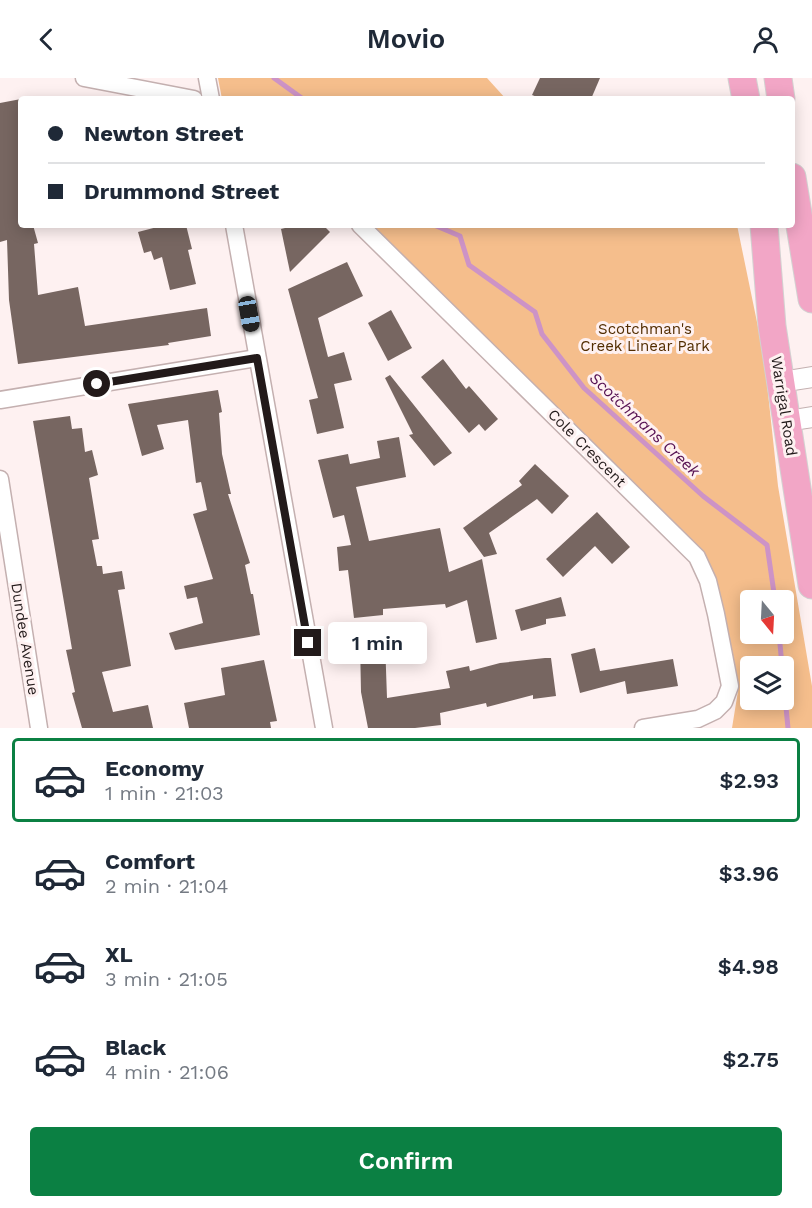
<!DOCTYPE html>
<meta charset="utf-8">
<style>
body{margin:0;font-family:"Work Sans",sans-serif;background:#f6f6f7;color:#1f2937;height:100vh;display:flex;flex-direction:column;font-size:22px;white-space:nowrap}
*{box-sizing:border-box;margin:0}
p{font-size:20px;color:#747a83}
.icon{flex:none;width:33px;height:33px;fill:none;stroke:currentColor;stroke-width:2;stroke-linecap:round;stroke-linejoin:round}
.map{position:relative;height:650px;overflow:hidden}
.details{display:flex;flex-direction:column;background:#fff;flex:1}
.details>*{flex:none}
.hud{position:absolute;left:18px;top:18px;width:777px;height:132px;border-radius:6px;box-shadow:0 3px 15px #0003;display:grid;align-content:center;height:132px;padding:0 30px;background:#fff}
.needle{width:39px;rotate:162deg}
.controls{position:absolute;left:740px;top:512px;display:grid;gap:12px}
.controls a{display:grid;place-items:center;width:54px;height:54px;border-radius:6px;background:#fff;box-shadow:0 3px 15px #0003;font-size:30px}
.end{position:absolute;width:27px;height:27px;margin:-14px;border:8px solid #221a1a;background:#fff;box-shadow:0 0 0 3px #fff}
.from{border-radius:50%}
.bubble{position:absolute;height:42px;border-radius:6px;background:#fff;box-shadow:0 3px 15px #0003;font-size:20px;font-weight:600;line-height:42px;text-align:center}
.car{position:absolute;width:18px;height:36px;margin:-18px -9px;border-radius:8px;box-shadow:0 0 4px 2px #0007;background:linear-gradient(#222 24%,#8ab4d8 0 40%,#222 0 76%,#8ab4d8 0 86%,#222 0)}
.hud b{display:flex;align-items:center;gap:21px;height:57px;font-size:22px}
.hud b+b{border-top:2px solid #e0e1e3}
.hud i{width:15px;height:15px;background:#1f2937}
ul{padding:10px 0 0;list-style:none}
li{display:flex;align-items:center;gap:18px;height:84px;margin:0 12px 9px;padding:0 18px;border:3px solid transparent;border-radius:6px}
li div{flex:1}
li b{display:block;font-size:22px}
li em{font-style:normal;font-weight:600}
li.selected{border-color:#0b8043}
li>.icon{width:54px;height:54px;stroke-width:1.5}
.action{display:flex;gap:12px;margin-top:auto;padding:12px 30px}
.action a{flex:1;height:69px;border-radius:6px;background:#0b8043;color:#fff;font-size:24px;font-weight:600;line-height:69px;text-align:center}
header{display:flex;justify-content:space-between;align-items:center;height:78px;padding:0 30px;background:#fff;font-size:27px;font-weight:600}
.map>svg:first-child{display:block}
</style>
<header><svg class="icon" aria-label="back" viewBox="0 0 24 24"><path d="M15 5l-7 7 7 7"/></svg>Movio<svg class="icon" aria-label="person" viewBox="0 0 24 24"><circle cx="12" cy="8" r="4"/><path d="M4 21q1-7 8-7t8 7"/></svg></header>
<div class="map">
<svg width="812" height="650" viewBox="0 0 812 650">
<rect width="100%" height="100%" fill="#fef1f1"/>
<g fill="#f5be8c" fill-rule="evenodd">
<path d="M218 0H487L506 21H222Z"/>
<path d="M373 147H737L764 278 778 408 812 608V650H732L738 613 710 486ZM750 522H783V555H750ZM750 588H783V621H750Z"/>
</g>
<g fill="none" stroke-linecap="round" stroke-linejoin="round">
<g stroke="#cd93c6" stroke-width="5">
<path d="M274 0 303 21"/>
<path d="M434 147 460 158 469 187 535 234 542 256 584 310 703 418 767 467 775 522"/>
<path d="M779 555 782 588"/>
<path d="M783 598 788 650"/>
</g>
</g>
<g fill="#776661">
<path d="M540 0H600L591 21H542L532 17Z"/>
<path d="M21 21V147H33L38 165 34 166 38 217 78 209 85 248 207 230 211 258 168 265 169 267 18 286 9 222 7 162 0 164V25Z"/>
<path d="M165 147H186L192 171 188 172 196 206 170 212 162 179 154 182 151 173 144 175 138 154Z"/>
<path d="M297 147H323L330 154 290 194 281 151Z"/>
<path d="M347 184 363 218 318 240 328 279 344 274 352 302 334 306 344 350 317 356 309 322 318 320 288 211Z"/>
<path d="M391 232 412 270 388 283 368 245Z"/>
<path d="M443 281 466 311 469 308 498 341 485 353 479 346 469 355 421 299Z"/>
<path d="M390 297 452 375 434 388 409 357 413 356 385 300Z"/>
<path d="M218 312 222 334 219 335 222 376 231 416H228L250 485 245 487 251 516H253L260 557 175 572 169 555 203 545 197 519 187 521 184 508 213 501 193 436 207 432 201 404 196 405 188 342 157 347 164 371 142 378 128 326Z"/>
<path d="M70 338 72 351 82 350 85 374 92 372 98 397 89 400 99 461 92 462 97 488H102L103 496 122 493 125 511 118 512 131 588 102 594 113 634 148 627 153 650H82L72 615 75 614 66 572 72 571 33 343Z"/>
<path d="M399 359 406 399 356 409 369 463 440 450 449 494 482 481 497 561 476 565 467 522 446 530 445 526 383 531V537L354 540 348 492 339 493 337 469 351 467 344 437 333 440 318 382 348 376 350 386 380 380 377 363Z"/>
<path d="M535 386 569 418 552 436 537 421 489 455 497 476 484 479 463 450 522 407 519 403Z"/>
<path d="M597 434 630 469 612 486 595 468 563 499 546 481Z"/>
<path d="M561 519 566 538 546 541V546L521 553 515 532Z"/>
<path d="M385 563 387 620 450 610 446 593 469 588 470 593 500 585 545 580H551L556 618 533 621V617L487 629 486 625 440 635 441 647 415 650H368L361 614 360 564Z"/>
<path d="M595 570 600 593 673 581 678 608 627 616 625 603 580 615 571 576Z"/>
<path d="M264 582 277 643 270 644 271 650H189L184 625 225 617 221 590Z"/>
</g>
<g fill="none" stroke-linecap="round" stroke-linejoin="round">
<defs>
<g id="minor">
<path d="M84 0 194 21"/>
<path d="M207 0 211 21"/>
<path d="M234 147 324 650"/>
<path d="M360 147 697 479 708 503 716 536 730 608 724 624 715 633 698 641 643 650"/>
<path d="M0 322 257 280"/>
<path d="M0 401 39 650"/>
</g>
<g id="tertiary">
<path d="M781 304 812 299"/>
<path d="M787 343 812 339"/>
</g>
<g id="trunk">
<path d="M742 0 746 21"/>
<path d="M778 0 781 21"/>
<path d="M792 99 812 221"/>
<path d="M764 147 772 248 812 507"/>
</g>
</defs>
<use href="#minor" stroke="#c4b0b0" stroke-width="19"/>
<use href="#tertiary" stroke="#c4b0b0" stroke-width="22"/>
<use href="#trunk" stroke="#d3d1d1" stroke-width="29"/>
<use href="#minor" stroke="#fff" stroke-width="16"/>
<use href="#tertiary" stroke="#fff" stroke-width="20"/>
<use href="#trunk" stroke="#f2a6c6" stroke-width="27"/>
</g>
<g fill="none" stroke-linecap="round" stroke-linejoin="round">
<path stroke="#221a1a" stroke-width="8" d="M97 306 257 280 308 565"/>
</g>
<g text-anchor="middle" stroke-width="6" stroke-linejoin="round" paint-order="stroke">
<g font-size="15" fill="#522d00" stroke="#fef1f1">
<text x="645" y="256">Scotchman's<tspan x="645" dy="17">Creek Linear Park</tspan></text>
</g>
<g font-size="15" fill="#221a1a" stroke="#fef1f1">
<text transform="translate(784 328) rotate(81)" y="5">Warrigal Road</text>
<text transform="translate(587 370) rotate(45)" y="5">Cole Crescent</text>
<text transform="translate(25 561) rotate(81)" y="5">Dundee Avenue</text>
</g>
<g font-size="16" font-style="italic" fill="#561152" stroke="#fef1f1">
<text transform="translate(645 346) rotate(43)" y="6">Scotchmans Creek</text>
</g>
</g>
</svg>
<div class="controls">
<a><svg class="needle" viewBox="-14 -14 28 28"><path d="M0-13l5 13h-10z" fill="#e53935"/><path d="M0 13l5-13h-10z" fill="#747a83"/></svg></a>
<a><svg class="icon" aria-label="layers" viewBox="0 0 24 24"><path d="M12 4l9 5-9 5-9-5zM3 14l9 5 9-5"/></svg></a>
</div>
<i class="end from" style="left:97px;top:306px"></i>
<i class="end" style="left:308px;top:565px"></i>
<div class="bubble" style="left:328px;top:544px;width:99px">1 min</div>
<i class="car" style="left:249px;top:236px;rotate:170deg"></i>
<div class="hud">
<b><i class="from"></i>Newton Street</b>
<b><i></i>Drummond Street</b>
</div>
</div>
<section class="details">
<ul>
<li class="selected"><svg class="icon" aria-label="car" viewBox="0 0 24 24"><path d="M5 17H2v-5l4-1 3-4h7l3 4 3 1v5h-3M9 17h6M6 11h13"/><circle cx="7" cy="17" r="2"/><circle cx="17" cy="17" r="2"/></svg><div><b>Economy</b><p>1 min · 21:03</p></div><em>$2.93</em></li>
<li><svg class="icon" aria-label="car" viewBox="0 0 24 24"><path d="M5 17H2v-5l4-1 3-4h7l3 4 3 1v5h-3M9 17h6M6 11h13"/><circle cx="7" cy="17" r="2"/><circle cx="17" cy="17" r="2"/></svg><div><b>Comfort</b><p>2 min · 21:04</p></div><em>$3.96</em></li>
<li><svg class="icon" aria-label="car" viewBox="0 0 24 24"><path d="M5 17H2v-5l4-1 3-4h7l3 4 3 1v5h-3M9 17h6M6 11h13"/><circle cx="7" cy="17" r="2"/><circle cx="17" cy="17" r="2"/></svg><div><b>XL</b><p>3 min · 21:05</p></div><em>$4.98</em></li>
<li><svg class="icon" aria-label="car" viewBox="0 0 24 24"><path d="M5 17H2v-5l4-1 3-4h7l3 4 3 1v5h-3M9 17h6M6 11h13"/><circle cx="7" cy="17" r="2"/><circle cx="17" cy="17" r="2"/></svg><div><b>Black</b><p>4 min · 21:06</p></div><em>$2.75</em></li>
</ul>
<div class="action"><a>Confirm</a></div>
</section>
